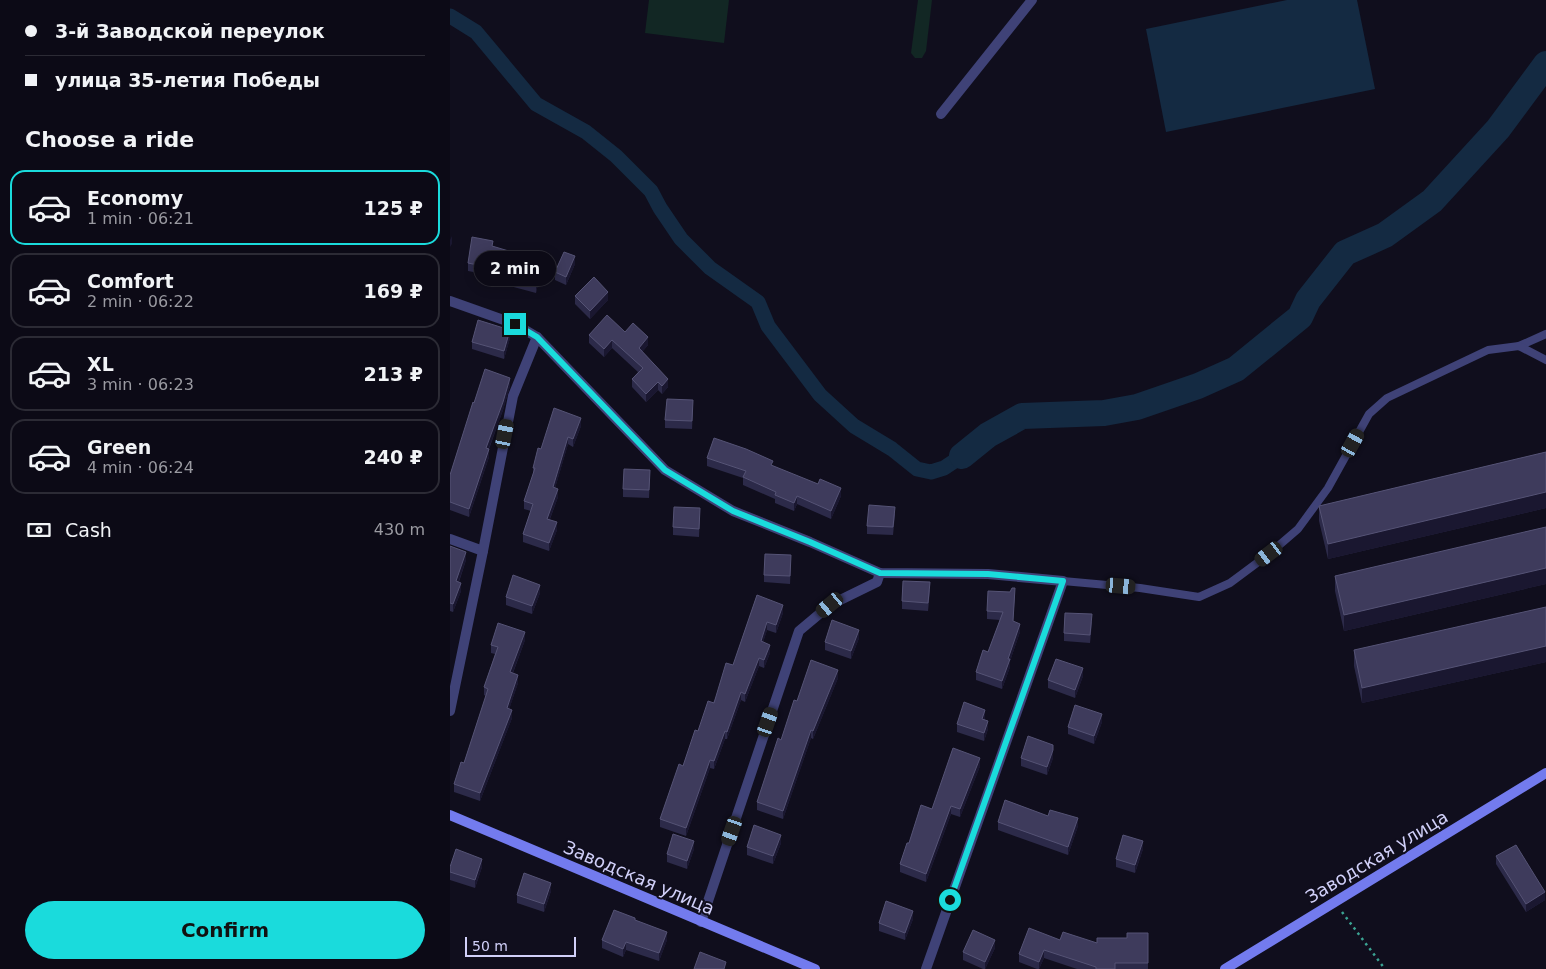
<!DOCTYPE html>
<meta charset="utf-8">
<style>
body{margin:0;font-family:"DejaVu Sans",sans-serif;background:#1a1823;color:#f1f3f6;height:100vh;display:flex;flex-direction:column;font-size:19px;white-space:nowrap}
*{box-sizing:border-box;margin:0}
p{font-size:16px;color:#9a9aa1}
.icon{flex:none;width:28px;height:28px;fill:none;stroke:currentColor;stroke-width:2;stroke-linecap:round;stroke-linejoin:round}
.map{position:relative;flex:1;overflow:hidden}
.sheet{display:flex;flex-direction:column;background:#0c0a16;width:450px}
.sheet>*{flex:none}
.banner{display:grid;align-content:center;height:110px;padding:0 25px;background:#0c0a16}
.scale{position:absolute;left:15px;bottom:12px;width:111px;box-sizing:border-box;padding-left:5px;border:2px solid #d1d0f9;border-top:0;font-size:14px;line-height:18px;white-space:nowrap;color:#d1d0f9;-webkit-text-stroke:4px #100e1d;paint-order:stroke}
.end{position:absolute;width:22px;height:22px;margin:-11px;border:6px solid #1adbdc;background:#111;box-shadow:0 0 0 2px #111}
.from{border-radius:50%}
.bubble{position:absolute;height:35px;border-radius:18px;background:#0c0a16;box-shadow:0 2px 12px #0003,0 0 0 1px #2c2b35;font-size:16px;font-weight:800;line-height:35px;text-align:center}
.car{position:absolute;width:15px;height:30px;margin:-15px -8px;border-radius:6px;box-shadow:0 0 4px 1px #0007;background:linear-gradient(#222 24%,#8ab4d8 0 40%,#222 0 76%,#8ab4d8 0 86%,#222 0)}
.banner b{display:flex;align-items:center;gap:18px;height:48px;font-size:19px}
.banner b+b{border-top:1px solid #2c2b35}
.banner i{width:12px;height:12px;background:#f1f3f6}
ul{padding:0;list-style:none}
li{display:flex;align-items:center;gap:15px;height:75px;margin:0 10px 8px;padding:0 15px;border:2px solid #2c2b35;border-radius:15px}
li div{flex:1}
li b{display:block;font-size:19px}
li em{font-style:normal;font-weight:800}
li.current{border-color:#1adbdc}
li>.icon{width:45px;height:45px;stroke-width:1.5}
h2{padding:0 25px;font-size:22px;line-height:60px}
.pay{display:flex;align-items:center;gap:12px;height:55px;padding:0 25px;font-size:19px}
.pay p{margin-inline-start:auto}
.action{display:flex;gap:10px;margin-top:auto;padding:10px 25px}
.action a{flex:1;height:58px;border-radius:30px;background:#1adbdc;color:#111;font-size:20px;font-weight:800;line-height:58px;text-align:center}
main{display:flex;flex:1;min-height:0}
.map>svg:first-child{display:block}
</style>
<main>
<section class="sheet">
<div class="banner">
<b><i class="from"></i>3-й Заводской переулок</b>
<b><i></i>улица 35-летия Победы</b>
</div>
<h2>Choose a ride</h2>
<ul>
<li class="current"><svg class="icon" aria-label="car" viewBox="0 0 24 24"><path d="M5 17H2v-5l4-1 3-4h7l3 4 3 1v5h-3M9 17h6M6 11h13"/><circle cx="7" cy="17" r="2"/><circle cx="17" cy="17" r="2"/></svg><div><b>Economy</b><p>1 min · 06:21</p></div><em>125 ₽</em></li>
<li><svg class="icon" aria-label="car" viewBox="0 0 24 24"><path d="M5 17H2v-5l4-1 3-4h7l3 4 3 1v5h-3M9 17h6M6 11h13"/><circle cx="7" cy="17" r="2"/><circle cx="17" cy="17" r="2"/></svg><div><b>Comfort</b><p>2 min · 06:22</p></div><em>169 ₽</em></li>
<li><svg class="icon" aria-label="car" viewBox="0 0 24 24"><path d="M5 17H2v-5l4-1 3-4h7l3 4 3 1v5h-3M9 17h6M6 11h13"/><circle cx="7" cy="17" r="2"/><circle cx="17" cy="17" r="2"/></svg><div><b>XL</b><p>3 min · 06:23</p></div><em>213 ₽</em></li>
<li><svg class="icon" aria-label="car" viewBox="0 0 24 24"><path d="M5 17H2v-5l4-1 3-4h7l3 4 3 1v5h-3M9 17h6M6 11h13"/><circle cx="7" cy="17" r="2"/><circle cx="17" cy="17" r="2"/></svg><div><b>Green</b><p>4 min · 06:24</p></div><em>240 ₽</em></li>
</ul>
<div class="pay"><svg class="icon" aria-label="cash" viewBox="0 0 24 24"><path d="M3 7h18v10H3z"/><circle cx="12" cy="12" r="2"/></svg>Cash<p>430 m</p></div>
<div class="action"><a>Confirm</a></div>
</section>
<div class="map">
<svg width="1096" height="969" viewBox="0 0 1096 969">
<rect width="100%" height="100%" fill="#100e1d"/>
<g fill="#122724">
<path d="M199 0H279L274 43 195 33Z"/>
<path d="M468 0H482L476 51 472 58H465L461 53Z"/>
</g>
<path fill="#142a42" d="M837 0H907L925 89 716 132 696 29Z"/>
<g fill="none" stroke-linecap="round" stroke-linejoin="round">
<path stroke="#142a42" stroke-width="15" d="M0 16 26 32 86 104 136 132 166 156 201 191 210 208 231 239 260 268 308 302 318 326 370 395 404 426 442 449 467 469 481 472 494 468 512 456"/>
<path stroke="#142a42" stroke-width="26" d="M512 456 538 435 572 416 654 413 687 407 748 386 786 369 850 317 858 300 895 253 935 235 982 201 1048 129 1096 64"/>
<path stroke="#3ba393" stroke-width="2.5" stroke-dasharray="2.5 4" stroke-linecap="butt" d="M892 912 935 969"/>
<g stroke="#3f4277" stroke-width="8">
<path d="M1069 346 1096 334"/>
<path d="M613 581 690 588 749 597 780 583 819 554 848 529 878 488 919 414 937 398 1038 350 1069 346 1096 360"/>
</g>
<g stroke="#3f4277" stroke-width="10">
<path d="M491 114 582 0"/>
<path d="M0 301 65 324 87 337 215 470 283 511 360 542 430 573 538 574 613 581 476 969"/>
<path d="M0 539 33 551"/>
<path d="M0 711 33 551 63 396 87 337"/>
<path d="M251 922 349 631 380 605 427 582 430 573"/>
</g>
<g stroke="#737bee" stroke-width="10">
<path d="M0 815 365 969"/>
<path d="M775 969 1096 773"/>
</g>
</g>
<g fill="#2c2a49">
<path d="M43 246 72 262 90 275 86 293 45 282V276L18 271V263Z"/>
<path d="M125 264 116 285 105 280V272Z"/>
<path d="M125 296 158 300 140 319 125 304Z"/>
<path d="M175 332 198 345 192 352 218 387 212 394 208 390 196 402 182 387V379L188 372 162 348 154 357 139 343V335Z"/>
<path d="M60 338 54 359 22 349V342Z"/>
<path d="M60 386 53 410 39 449V457L19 517 0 510V475L24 403Z"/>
<path d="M243 408 242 429 215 428V420Z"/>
<path d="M131 426 123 447 118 444 105 488 108 497 100 519 107 530 99 551 73 542V534L81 511 74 509V501L83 475V468L91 449Z"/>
<path d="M1096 452V508L878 559 869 521V506Z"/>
<path d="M257 458 323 466 391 496 381 519 347 504 344 511 325 503V499L293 485V478L257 466Z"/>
<path d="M200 478 199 498 173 497V489Z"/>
<path d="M445 514 443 535 417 534V526Z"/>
<path d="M250 516 249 537 223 535V527Z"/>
<path d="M1096 527V584L894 631 885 591V576Z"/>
<path d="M0 546 16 560 9 582 11 591 3 612 0 611Z"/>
<path d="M341 563 340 584 314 582V575Z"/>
<path d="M480 590 478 611 452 609V601Z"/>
<path d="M90 593 82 614 56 605V597Z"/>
<path d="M307 595 333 613 326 633 317 630 313 642 320 653 314 668 309 666 295 702 291 700 277 739H275L264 769 260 768 236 836 210 827V819L248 731 283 665Z"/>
<path d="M565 596 563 621 570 632 560 661V667L552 689 526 680V672L538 652 550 620 537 619V611Z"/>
<path d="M1096 607V662L912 703 904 666V650Z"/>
<path d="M642 622 640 643 614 641V633Z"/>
<path d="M409 638 401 659 375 650V642Z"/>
<path d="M75 640 63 673 68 683 59 709 62 718 30 801 4 792V784L14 763 36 696 34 695V687L45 654 41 653V645Z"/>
<path d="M633 676 625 698 598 688V680Z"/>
<path d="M388 678 363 739 361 738 333 819 307 810V802L347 701Z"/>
<path d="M535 718V720L538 729 534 741 507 732V724Z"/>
<path d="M652 722 644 744 618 734V727Z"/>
<path d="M571 758H603L597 775 571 766Z"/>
<path d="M530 766 510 817 501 814 476 882 450 872V864L459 843 482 809Z"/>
<path d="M598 816 628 826 618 855 548 830V822Z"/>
<path d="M331 843 323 864 297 855V847Z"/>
<path d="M244 849 237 869 217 862V854Z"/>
<path d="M693 849 685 873 666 867V859Z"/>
<path d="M1046 856 1095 900 1076 912 1046 864Z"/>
<path d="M0 867H32L25 888 0 880Z"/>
<path d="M101 891 94 912 67 903V895Z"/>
<path d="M463 919 455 940 429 931V923Z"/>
<path d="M185 920 217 940 209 961 176 950 173 957 152 948V940Z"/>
<path d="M698 933V969H627L594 958 589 969H587L569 962V954L610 940 647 943 677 938Z"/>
<path d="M545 948 535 969H533L513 960V952Z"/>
</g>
<g fill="#1a1730">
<path d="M2 236V244L0 247V240Z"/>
<path d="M125 256V264L116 285V277Z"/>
<path d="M90 267V275L86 293V285Z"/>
<path d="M158 292V300L140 319V311Z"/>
<path d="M60 330V338L54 359V351Z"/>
<path d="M198 337V345L189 356V348Z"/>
<path d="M162 340V348L154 357V349Z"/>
<path d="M60 378V386L53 410 36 456V448Z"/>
<path d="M218 379V387L212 394V386Z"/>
<path d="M208 382V390L196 402V394Z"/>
<path d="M131 418V426L123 447V439Z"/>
<path d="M118 437V444L103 495V487Z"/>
<path d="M39 449V457L19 517V509Z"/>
<path d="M391 488V496L381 519V511Z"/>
<path d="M108 489V497L97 526V519Z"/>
<path d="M1096 492V508L878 559V544Z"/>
<path d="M347 496V504L344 511V503Z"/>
<path d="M107 522V530L99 551V543Z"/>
<path d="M16 552V560L6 589V581Z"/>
<path d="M1096 568V584L894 631V615Z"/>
<path d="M11 583V591L3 612V604Z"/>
<path d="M90 585V593L82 614V606Z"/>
<path d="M333 605V613L326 633V625Z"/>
<path d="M317 622V630L311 649V641Z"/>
<path d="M570 624V632L560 661V667L552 689V681L558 659Z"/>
<path d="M409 630V638L401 659V651Z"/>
<path d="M75 632V640L60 680V672Z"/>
<path d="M320 645V653L314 668V660Z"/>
<path d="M1096 646V662L912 703V688Z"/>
<path d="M309 658V666L295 702V694Z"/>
<path d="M633 668V676L625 698V690Z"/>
<path d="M388 670V678L363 739V731Z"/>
<path d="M68 675V683L57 716V708Z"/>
<path d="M291 692V700L277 739V732Z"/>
<path d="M62 710V718L30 801V793Z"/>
<path d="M535 710V718L532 727V719Z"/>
<path d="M652 714V722L644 744V736Z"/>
<path d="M538 721V729L534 741V733Z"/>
<path d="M361 730V738L333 819V811Z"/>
<path d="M275 731V739L264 769V761Z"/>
<path d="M603 750V758L597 775V767Z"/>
<path d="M530 758V766L510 817V809Z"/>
<path d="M260 760V768L236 836V828Z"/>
<path d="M501 806V814L476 882V874Z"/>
<path d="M628 818V826L618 855V847Z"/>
<path d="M331 835V843L323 864V856Z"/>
<path d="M244 841V849L237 869V861Z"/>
<path d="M693 841V849L685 873V865Z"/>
<path d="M32 859V867L25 888V880Z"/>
<path d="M101 883V891L94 912V904Z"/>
<path d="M1095 892V900L1076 912V904Z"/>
<path d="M463 911V919L455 940V933Z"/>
<path d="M217 932V940L209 961V953Z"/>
<path d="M545 940V948L535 969V962Z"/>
<path d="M176 942V950L173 957V949Z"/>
<path d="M594 950V958L589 969V962Z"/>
</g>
<g fill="#3e3b5c" stroke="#555375">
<path d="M22 237 43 241 42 246 72 255 70 262 90 267 86 285 45 274 47 269 18 263Z"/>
<path d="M114 252 125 256 116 277 105 272Z"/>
<path d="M144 277 158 292 140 311 125 296Z"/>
<path d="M157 315 175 332 183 323 198 337 189 348 218 379 212 386 208 382 196 394 182 379 193 368 162 340 154 349 139 335Z"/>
<path d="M28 320 60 330 54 351 22 342Z"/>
<path d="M35 369 60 378 53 402 36 448 39 449 19 509 0 502V475L23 402 24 403Z"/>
<path d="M217 399 243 400 242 421 215 420Z"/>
<path d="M104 408 131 418 123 439 118 437 103 487 108 489 97 519 107 522 99 543 73 534 83 504 74 501 85 468H83L88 448 91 449Z"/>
<path d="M264 438 296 449 323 461 321 465 368 484 370 479 391 488 381 511 347 496 344 503 325 495 326 492 293 477 296 471 257 458Z"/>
<path d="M1096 452V492L878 544 869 506Z"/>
<path d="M174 469 200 470 199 490 173 489Z"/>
<path d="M419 505 445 507 443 527 417 526Z"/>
<path d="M224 507 250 508 249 529 223 527Z"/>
<path d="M1096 527V568L894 615 885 576Z"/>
<path d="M0 546 16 552 6 581 11 583 3 604 0 603Z"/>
<path d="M315 554 341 555 340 576 314 575Z"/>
<path d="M63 575 90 585 82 606 56 597Z"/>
<path d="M453 581 480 582 478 603 452 601Z"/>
<path d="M562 588H565L563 621 570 624 558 659H560L552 681 526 672 533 650 538 652 553 612 537 611 538 591 560 592Z"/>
<path d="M307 595 333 605 326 625 317 622 311 641 320 645 314 660 309 658 295 694 291 692 277 732 275 731 264 761 260 760 236 828 210 819 229 764 233 766 245 730 248 731 258 701 264 703 276 663 283 665Z"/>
<path d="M1096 607V646L912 688 904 650Z"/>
<path d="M615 613 642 614 640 635 614 633Z"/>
<path d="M382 620 409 630 401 651 375 642Z"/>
<path d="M48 623 75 632 60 672 68 675 57 708 62 710 30 793 4 784 11 762 14 763 38 689 34 687 48 647 41 645Z"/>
<path d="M606 659 633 668 625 690 598 680Z"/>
<path d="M361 660 388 670 363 731 361 730 333 811 307 802 328 738 331 740 344 700 347 701Z"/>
<path d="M514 702 535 710 532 719 538 721 534 733 507 724Z"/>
<path d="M625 705 652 714 644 736 618 727Z"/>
<path d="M578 736 603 745V750L597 767 571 758Z"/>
<path d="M503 748 530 758 510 809 501 806 476 874 450 864 457 843H459L471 805 482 809Z"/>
<path d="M555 800 598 816 600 810 628 818 618 847 548 822Z"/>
<path d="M304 825 331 835 323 856 297 847Z"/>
<path d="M223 834 244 841 237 861 217 854Z"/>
<path d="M673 835 693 841 685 865 666 859Z"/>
<path d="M1066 845 1095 892 1076 904 1046 856Z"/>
<path d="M6 849 32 859 25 880 0 872V867Z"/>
<path d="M74 873 101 883 94 904 67 895Z"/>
<path d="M436 901 463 911 455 933 429 923Z"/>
<path d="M164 910 185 918V920L217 932 209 953 176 942 173 949 152 940Z"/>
<path d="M579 928 610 940 613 932 647 943V938H677V933H698V963H665V969H646V967L594 950 589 962 569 954Z"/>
<path d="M523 930 545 940 535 962 513 952Z"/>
<path d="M250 952 276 962 274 969H244Z"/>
</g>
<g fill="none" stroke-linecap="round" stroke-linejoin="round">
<path stroke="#1adbdc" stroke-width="6" d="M65 324 87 337 215 470 283 511 360 542 430 573 538 574 613 581 500 900"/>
</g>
<g text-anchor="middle" stroke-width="4" stroke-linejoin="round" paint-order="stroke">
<g font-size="18" fill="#d1d0f9" stroke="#100e1d">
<text transform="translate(927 857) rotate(-31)" y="6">Заводская улица</text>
<text transform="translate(189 878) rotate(23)" y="6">Заводская улица</text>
</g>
</g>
</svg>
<div class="scale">50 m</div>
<i class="end from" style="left:500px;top:900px"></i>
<i class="end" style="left:65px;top:324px"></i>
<div class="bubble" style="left:24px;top:251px;width:82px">2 min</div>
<i class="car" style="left:55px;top:434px;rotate:11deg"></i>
<i class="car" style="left:903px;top:443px;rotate:29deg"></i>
<i class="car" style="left:819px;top:554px;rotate:233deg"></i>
<i class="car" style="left:671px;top:586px;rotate:95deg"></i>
<i class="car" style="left:380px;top:605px;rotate:230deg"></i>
<i class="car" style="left:318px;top:722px;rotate:19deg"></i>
<i class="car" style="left:282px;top:831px;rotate:199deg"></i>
</div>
</main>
